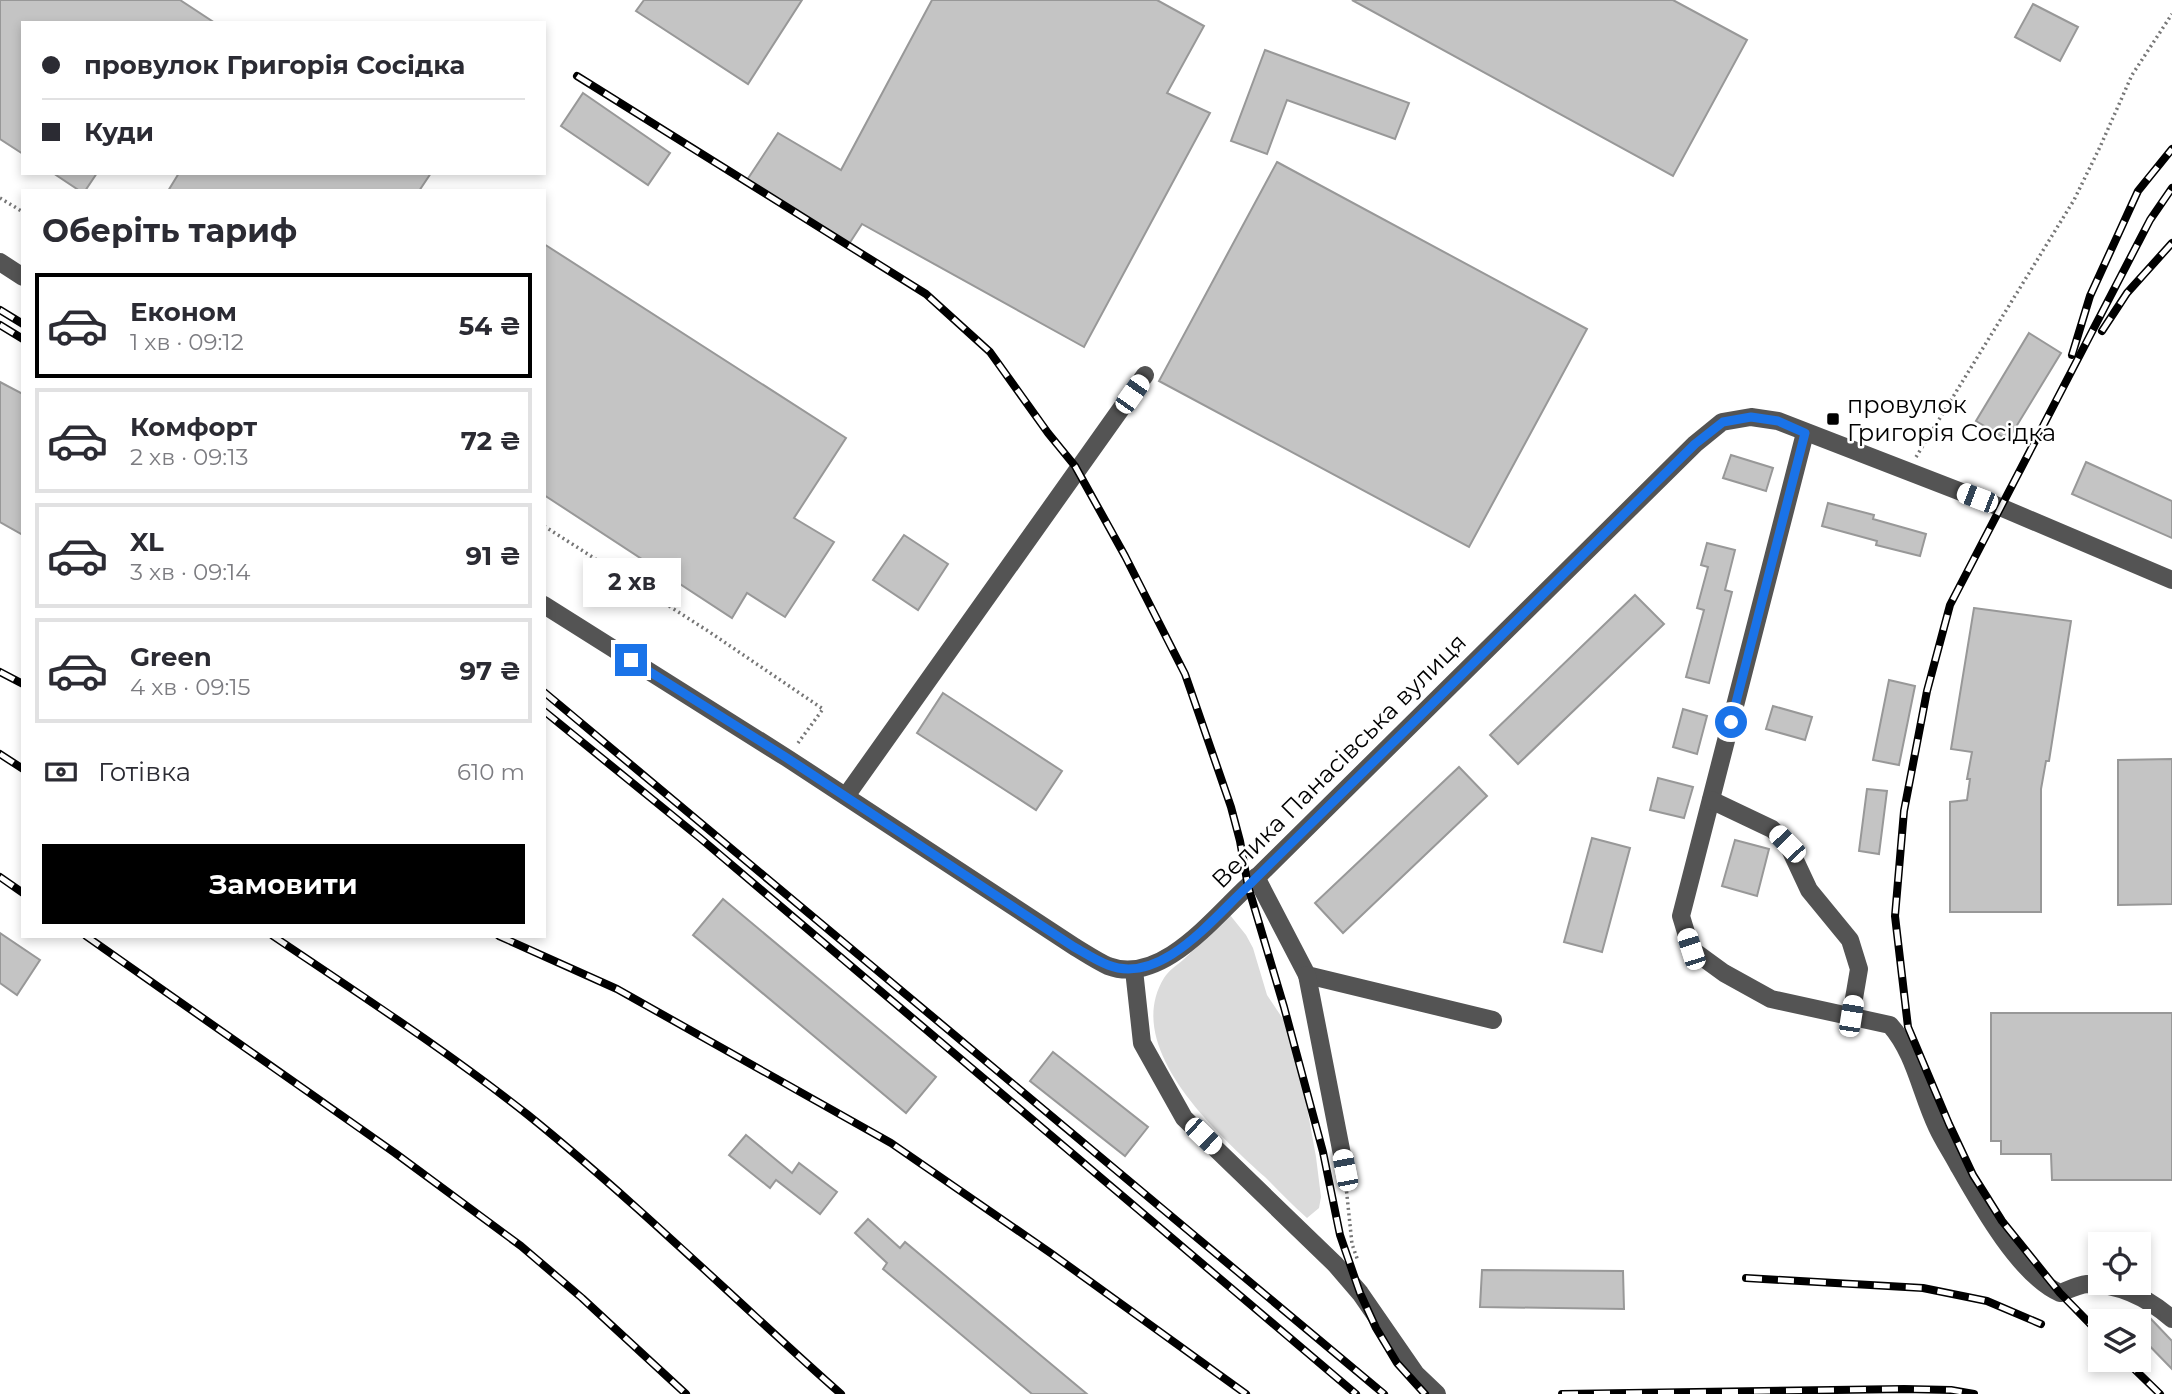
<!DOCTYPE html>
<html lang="uk">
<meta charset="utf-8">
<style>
body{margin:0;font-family:Montserrat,sans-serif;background:#f2f2f3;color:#2b2b33;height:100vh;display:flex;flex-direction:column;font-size:26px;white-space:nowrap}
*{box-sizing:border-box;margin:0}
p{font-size:23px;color:#7c7c81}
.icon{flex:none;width:38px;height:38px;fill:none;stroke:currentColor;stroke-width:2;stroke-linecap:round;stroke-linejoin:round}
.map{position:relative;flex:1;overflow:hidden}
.sheet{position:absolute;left:21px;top:189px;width:525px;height:749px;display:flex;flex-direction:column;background:#fff;border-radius:0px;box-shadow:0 4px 10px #0003}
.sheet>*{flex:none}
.guide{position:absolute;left:21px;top:21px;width:525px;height:154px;border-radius:0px;box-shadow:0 4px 10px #0003;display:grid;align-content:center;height:154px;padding:0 21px;background:#fff}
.controls{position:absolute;left:2088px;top:1232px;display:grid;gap:14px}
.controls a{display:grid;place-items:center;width:63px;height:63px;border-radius:0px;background:#fff;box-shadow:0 4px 10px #0003;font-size:35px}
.end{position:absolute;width:32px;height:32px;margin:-16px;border:9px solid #1a73e8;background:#fff;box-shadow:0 0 0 4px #fff}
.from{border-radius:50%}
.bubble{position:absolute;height:49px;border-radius:0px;background:#fff;box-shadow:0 4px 10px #0003;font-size:23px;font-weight:700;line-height:49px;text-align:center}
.car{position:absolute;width:21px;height:42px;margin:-21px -10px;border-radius:9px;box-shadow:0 0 5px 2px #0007;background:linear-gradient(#fff 24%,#345 0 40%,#fff 0 76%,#345 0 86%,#fff 0)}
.guide b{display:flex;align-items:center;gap:24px;height:66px;font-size:26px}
.guide b+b{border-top:2px solid #e1e1e2}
.guide i{width:18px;height:18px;background:#2b2b33}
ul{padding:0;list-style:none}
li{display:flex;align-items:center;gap:21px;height:105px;margin:0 14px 10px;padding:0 7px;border:4px solid #e1e1e2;border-radius:0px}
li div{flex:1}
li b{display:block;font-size:26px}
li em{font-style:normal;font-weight:700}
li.active{border-color:#000}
li>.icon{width:63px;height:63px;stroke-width:1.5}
h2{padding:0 21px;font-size:32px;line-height:84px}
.pay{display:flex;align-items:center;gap:18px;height:77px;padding:0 21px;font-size:26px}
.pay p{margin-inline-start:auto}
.action{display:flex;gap:14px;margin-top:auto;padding:14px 21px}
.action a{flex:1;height:80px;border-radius:0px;background:#000;color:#fff;font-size:28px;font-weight:700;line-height:80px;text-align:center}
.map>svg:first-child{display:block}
</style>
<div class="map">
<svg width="2172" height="1394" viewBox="0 0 2172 1394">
<rect width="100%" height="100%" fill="#fff"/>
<path fill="#dbdbdb" d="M1230 915 1246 935 1253 948 1267 995 1287 1025 1306 1102 1316 1157 1321 1197 1319 1208 1307 1218C1292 1205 1279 1191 1265 1177 1219 1135 1121 1048 1164 978 1168 971 1177 965 1183 960 1199 945 1214 930 1230 915Z"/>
<g fill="#c4c4c4" stroke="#989898" stroke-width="2">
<path d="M0 0H180L215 23H23V154L0 139Z"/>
<path d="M644 0H802L748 84 636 11Z"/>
<path d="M932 0H1157L1204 26 1167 93 1210 113 1084 347 862 224 849 244 747 180 778 133 841 170Z"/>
<path d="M1352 0H1673L1747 40 1673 176Z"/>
<path d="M2033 4 2078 27 2060 61 2015 37Z"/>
<path d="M1265 50 1409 103 1395 139 1287 100 1267 154 1231 141Z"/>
<path d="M583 93 670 153 648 185 561 126Z"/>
<path d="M1277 162 1587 329 1469 547 1159 381Z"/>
<path d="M53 173H97L85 191H80Z"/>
<path d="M179 173H431L419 191H168Z"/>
<path d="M544 244 846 438 794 518 834 542 785 617 747 593 732 618 544 495Z"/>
<path d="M2029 333 2061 353 2008 440 1976 421Z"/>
<path d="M0 382 23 394V535L0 522Z"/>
<path d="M1731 455 1773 468 1766 491 1723 478Z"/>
<path d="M2086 462 2172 501V538L2072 494Z"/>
<path d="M1828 503 1874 515 1873 519 1926 534 1920 556 1876 545 1877 541 1822 526Z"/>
<path d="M904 535 948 564 918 610 873 580Z"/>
<path d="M1707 543 1735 550 1725 590 1732 592 1709 683 1686 677 1704 610 1697 608 1708 567 1701 565Z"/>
<path d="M1635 595 1664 624 1518 764 1490 735Z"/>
<path d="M1974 608 2071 621 2049 761H2046L2041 789V912H1950V802L1967 800 1970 779H1967L1972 752 1951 749Z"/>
<path d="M1889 680 1915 686 1899 765 1873 760Z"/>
<path d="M943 693 1062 771 1036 810 917 733Z"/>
<path d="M1773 706 1812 717 1805 740 1766 729Z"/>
<path d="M1683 709 1707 716 1697 754 1673 747Z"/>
<path d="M2172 759V904L2118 905V760Z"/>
<path d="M1459 767 1487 796 1343 933 1315 903Z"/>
<path d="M1658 778 1693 787 1684 818 1650 810Z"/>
<path d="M1867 789 1887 791 1879 854 1859 851Z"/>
<path d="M1592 838 1630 848 1602 952 1564 942Z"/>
<path d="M1735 840 1769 849 1757 896 1722 886Z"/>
<path d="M723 899 936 1077 906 1113 693 935Z"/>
<path d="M0 933 40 960 17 995 0 983Z"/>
<path d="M1991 1013H2172V1180H2052L2051 1154H2001V1141H1991Z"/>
<path d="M1053 1052 1148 1127 1125 1156 1030 1081Z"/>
<path d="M746 1135 792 1173 799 1163 837 1192 820 1214 776 1180 770 1188 729 1155Z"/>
<path d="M868 1219 900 1248 905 1242 1087 1394H1032L883 1269 887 1263 855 1233Z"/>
<path d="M1482 1270 1623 1271 1624 1309 1480 1307Z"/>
<path d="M2151 1319 2172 1341V1369L2138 1334V1331Z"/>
</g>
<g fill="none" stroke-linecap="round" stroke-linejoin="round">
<g stroke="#767676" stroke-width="3.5" stroke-dasharray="2 3.5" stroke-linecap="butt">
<path d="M0 198 23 212"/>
<path d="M1916 457 2074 200 2100 147 2132 75 2172 14"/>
<path d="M544 526 708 631 823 709 798 743"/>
<path d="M1346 1186 1352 1244 1358 1261"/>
</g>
<g stroke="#545454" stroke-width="18">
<path d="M0 262 23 277"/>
<path d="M1805 433 1681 916 1691 949 1724 973 1771 999 1890 1025C1915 1053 1921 1094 1937 1127 1943 1140 1951 1152 1958 1165 1979 1202 2020 1276 2060 1293 2068 1290 2078 1285 2087 1284 2120 1284 2148 1298 2172 1319"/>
<path d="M544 605 787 758 1075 947C1085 953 1097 961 1108 966 1161 986 1213 918 1248 886L1695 444 1722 422 1751 417 1778 421 2000 507 2172 580"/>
<path d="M846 796 1145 375"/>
<path d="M1711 800 1772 829 1787 843 1809 890 1850 940 1859 969 1851 1016"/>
<path d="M1256 877 1307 975 1493 1020"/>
<path d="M1134 970 1142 1043 1184 1118 1335 1264 1360 1293 1416 1374 1437 1394"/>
<path d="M1307 975 1345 1170"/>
</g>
<defs>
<g id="rail">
<path d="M577 76 926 294 990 352 1048 433 1075 466 1125 556 1185 674 1231 807 1240 841 1248 886 1284 1007 1323 1152 1340 1235 1360 1293 1376 1328 1397 1363 1425 1394"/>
<path d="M0 310 23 324"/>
<path d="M0 325 23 339"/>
<path d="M2102 331 2127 293 2172 243"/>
<path d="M2072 355 2090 296 2138 191 2172 149"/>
<path d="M0 672 23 684"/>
<path d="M544 692 1384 1394"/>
<path d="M544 711 700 838 1356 1394"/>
<path d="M0 754 23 769"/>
<path d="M0 877 23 893"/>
<path d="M86 936 395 1153 521 1246 582 1298 686 1394"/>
<path d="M273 936C359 994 447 1051 528 1115 637 1203 736 1301 841 1394"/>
<path d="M499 936 617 989 891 1143 1052 1254 1246 1394"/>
<path d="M1746 1278 1923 1288 1987 1301 2041 1324"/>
<path d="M2100 1334 2060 1293 2002 1221 1973 1175 1949 1124 1908 1027 1895 916 1904 811 1927 691 1950 605 2150 220 2172 188"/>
<path d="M2125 1360 2160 1394"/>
<path d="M1562 1394 1904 1389 1951 1390 1974 1394"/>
</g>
</defs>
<use href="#rail" stroke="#000" stroke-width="8"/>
<use href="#rail" stroke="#fff" stroke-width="5" stroke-dasharray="16" stroke-linecap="butt"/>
</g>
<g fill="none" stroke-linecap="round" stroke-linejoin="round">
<path stroke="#1a73e8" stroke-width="9" d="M631 660 787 758 1074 947C1085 953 1097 961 1108 965 1161 986 1213 918 1248 886L1695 444 1723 422 1751 417 1778 421 1805 433 1731 722"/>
</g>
<rect fill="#000" stroke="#fff" stroke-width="2.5" x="1826" y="412" width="14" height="14" rx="3.5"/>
<g text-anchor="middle" stroke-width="5" stroke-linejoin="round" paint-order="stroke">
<g font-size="24" fill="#000" stroke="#fff" text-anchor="start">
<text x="1847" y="413">провулок<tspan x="1847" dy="28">Григорія Сосідка</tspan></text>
</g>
<g font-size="24" fill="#000" stroke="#fff">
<text transform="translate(1339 761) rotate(-45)" y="8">Велика Панасівська вулиця</text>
</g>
</g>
</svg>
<div class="controls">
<a><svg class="icon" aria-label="locate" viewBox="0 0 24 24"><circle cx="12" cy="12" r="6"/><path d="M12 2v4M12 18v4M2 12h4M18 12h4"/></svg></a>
<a><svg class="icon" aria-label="layers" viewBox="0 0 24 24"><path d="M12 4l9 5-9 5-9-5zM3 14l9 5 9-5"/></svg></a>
</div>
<i class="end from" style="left:1731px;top:722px"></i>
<i class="end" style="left:631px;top:660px"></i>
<div class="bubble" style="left:583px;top:558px;width:98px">2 хв</div>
<i class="car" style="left:1132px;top:394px;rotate:35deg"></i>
<i class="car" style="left:1977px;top:498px;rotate:291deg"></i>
<i class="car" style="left:1787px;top:844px;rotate:316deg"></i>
<i class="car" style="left:1691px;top:949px;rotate:342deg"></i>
<i class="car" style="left:1851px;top:1016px;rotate:9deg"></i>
<i class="car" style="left:1203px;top:1136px;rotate:134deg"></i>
<i class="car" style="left:1345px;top:1170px;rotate:349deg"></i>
<div class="guide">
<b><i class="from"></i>провулок Григорія Сосідка</b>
<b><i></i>Куди</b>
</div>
<section class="sheet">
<h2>Оберіть тариф</h2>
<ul>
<li class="active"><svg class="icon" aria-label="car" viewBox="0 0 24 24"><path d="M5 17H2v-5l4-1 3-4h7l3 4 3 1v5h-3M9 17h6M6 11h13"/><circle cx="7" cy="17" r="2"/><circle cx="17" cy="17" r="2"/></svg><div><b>Економ</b><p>1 хв · 09:12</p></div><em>54 ₴</em></li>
<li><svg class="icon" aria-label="car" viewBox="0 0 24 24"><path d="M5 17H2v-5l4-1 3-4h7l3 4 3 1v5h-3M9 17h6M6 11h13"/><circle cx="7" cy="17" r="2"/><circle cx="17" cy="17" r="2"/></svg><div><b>Комфорт</b><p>2 хв · 09:13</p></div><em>72 ₴</em></li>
<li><svg class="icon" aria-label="car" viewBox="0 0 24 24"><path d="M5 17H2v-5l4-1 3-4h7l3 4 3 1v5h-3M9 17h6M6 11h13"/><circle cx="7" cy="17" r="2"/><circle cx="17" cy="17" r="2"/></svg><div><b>XL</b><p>3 хв · 09:14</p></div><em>91 ₴</em></li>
<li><svg class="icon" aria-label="car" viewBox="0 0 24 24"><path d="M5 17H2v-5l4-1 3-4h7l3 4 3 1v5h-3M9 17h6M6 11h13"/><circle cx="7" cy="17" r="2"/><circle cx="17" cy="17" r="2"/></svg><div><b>Green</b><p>4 хв · 09:15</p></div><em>97 ₴</em></li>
</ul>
<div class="pay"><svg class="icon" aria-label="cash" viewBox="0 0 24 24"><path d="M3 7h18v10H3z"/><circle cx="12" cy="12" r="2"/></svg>Готівка<p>610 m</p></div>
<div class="action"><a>Замовити</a></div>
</section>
</div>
